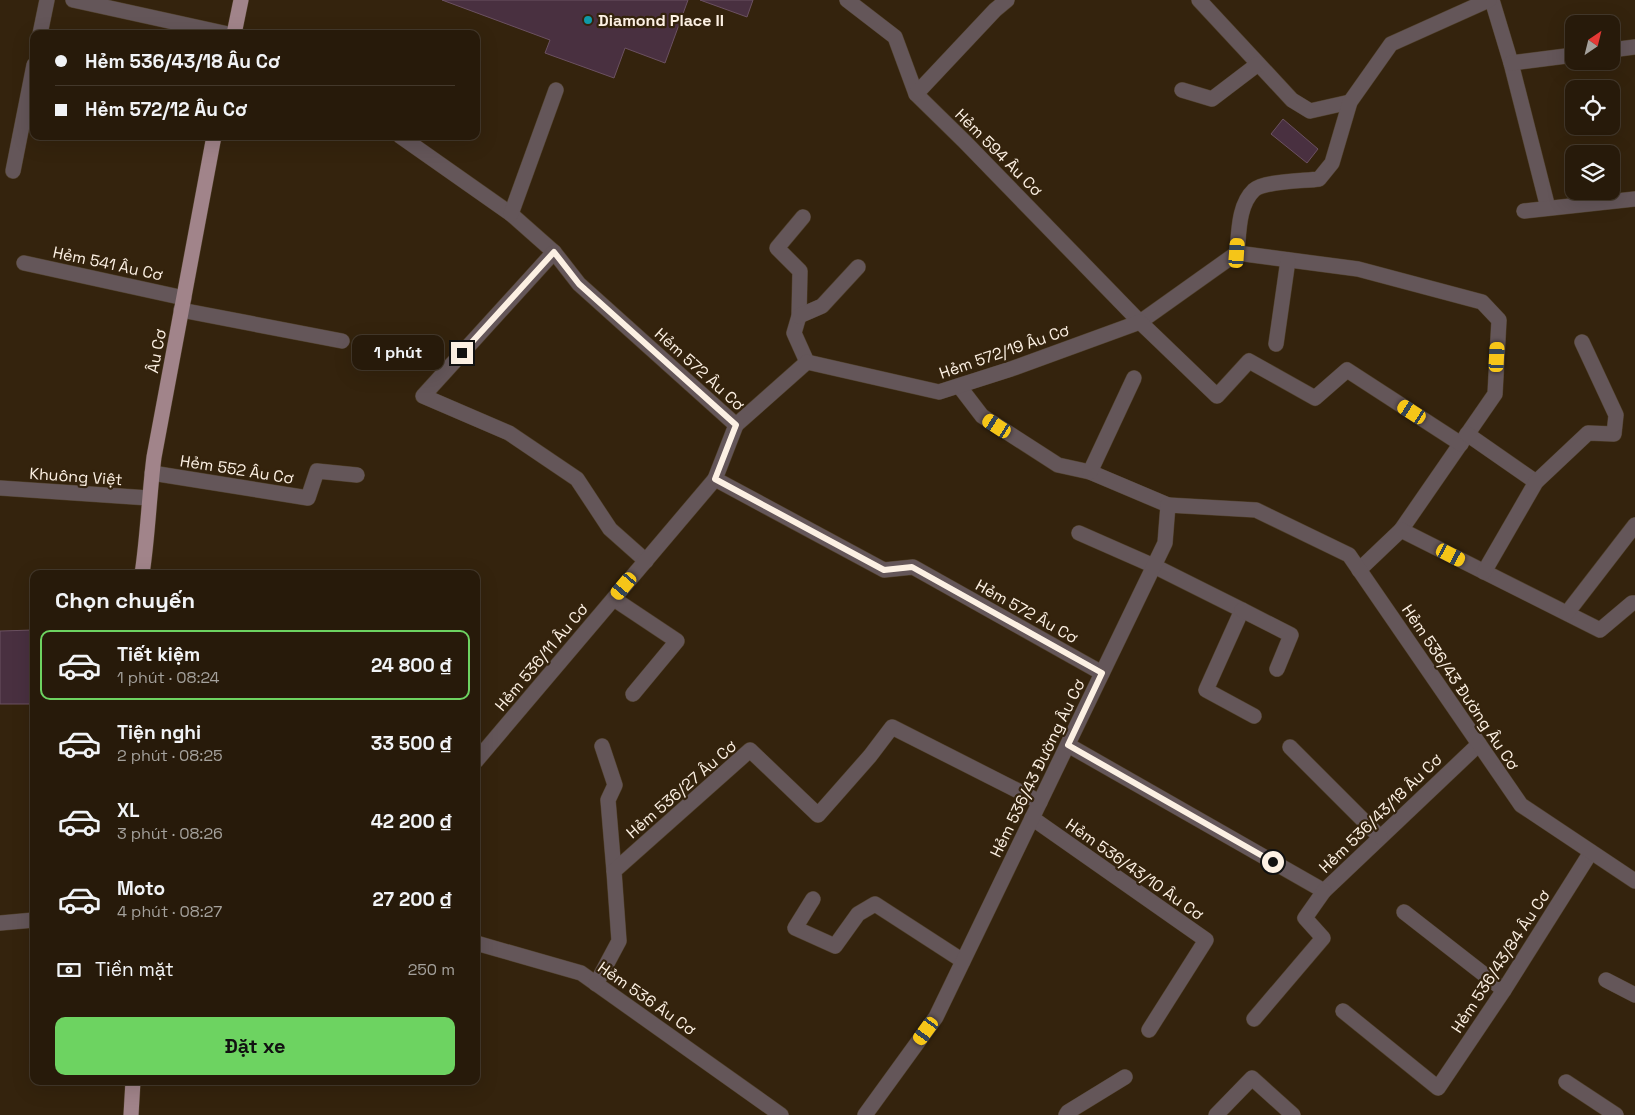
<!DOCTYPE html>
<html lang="vi">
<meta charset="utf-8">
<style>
body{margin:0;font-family:"Space Grotesk",sans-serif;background:#2f2313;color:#f1f3f6;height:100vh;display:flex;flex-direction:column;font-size:19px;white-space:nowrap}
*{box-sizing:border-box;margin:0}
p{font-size:16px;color:#a4a19c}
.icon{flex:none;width:28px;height:28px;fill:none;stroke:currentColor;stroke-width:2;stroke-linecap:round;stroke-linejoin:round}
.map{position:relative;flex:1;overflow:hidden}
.sheet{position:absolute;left:30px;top:570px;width:450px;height:515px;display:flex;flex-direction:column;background:#271a0a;border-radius:10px;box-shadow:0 5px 20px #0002,0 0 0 1px #43382b}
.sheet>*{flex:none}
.top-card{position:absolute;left:30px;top:30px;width:450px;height:110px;border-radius:10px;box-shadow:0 5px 20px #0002,0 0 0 1px #43382b;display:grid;align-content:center;height:110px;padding:0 25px;background:#271a0a}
.needle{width:32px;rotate:35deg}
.controls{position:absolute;left:1565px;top:15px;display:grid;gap:10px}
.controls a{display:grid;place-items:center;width:55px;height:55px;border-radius:10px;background:#271a0a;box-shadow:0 5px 20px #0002,0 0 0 1px #43382b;font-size:25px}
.end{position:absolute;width:22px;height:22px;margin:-11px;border:6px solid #fcf0e3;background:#111;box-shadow:0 0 0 2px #111}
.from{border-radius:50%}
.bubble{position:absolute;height:35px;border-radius:10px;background:#271a0a;box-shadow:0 5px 20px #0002,0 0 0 1px #43382b;font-size:16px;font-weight:700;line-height:35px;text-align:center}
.car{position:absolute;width:15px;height:30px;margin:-15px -8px;border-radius:6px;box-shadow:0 0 4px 1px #0007;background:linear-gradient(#f5c518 24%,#345 0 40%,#f5c518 0 76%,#345 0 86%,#f5c518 0)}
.top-card b{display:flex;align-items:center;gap:18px;height:48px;font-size:19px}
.top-card b+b{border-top:1px solid #43382b}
.top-card i{width:12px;height:12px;background:#f1f3f6}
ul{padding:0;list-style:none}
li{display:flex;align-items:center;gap:15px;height:70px;margin:0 10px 8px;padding:0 15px;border:2px solid transparent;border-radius:10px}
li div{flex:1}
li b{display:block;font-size:19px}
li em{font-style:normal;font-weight:700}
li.current{border-color:#6dd361}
li>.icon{width:45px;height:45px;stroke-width:1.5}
h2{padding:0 25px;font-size:22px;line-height:60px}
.pay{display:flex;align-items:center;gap:12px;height:55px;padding:0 25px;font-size:19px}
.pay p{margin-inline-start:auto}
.action{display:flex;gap:10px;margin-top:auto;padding:10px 25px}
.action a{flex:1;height:58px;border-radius:10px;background:#6dd361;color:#111;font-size:20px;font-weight:700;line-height:58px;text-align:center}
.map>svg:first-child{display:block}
</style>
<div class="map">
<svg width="1635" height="1115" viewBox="0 0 1635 1115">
<rect width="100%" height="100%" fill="#34230d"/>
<g fill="#493040" stroke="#6b5161">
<path d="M442 0H688L665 63 625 48 614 78 545 53 550 40Z"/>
<path d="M700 0H753L747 17Z"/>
<path d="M1283 119 1318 149 1307 163 1271 134Z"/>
<path d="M34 630V704H0V631Z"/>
</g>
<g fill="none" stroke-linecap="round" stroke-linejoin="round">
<defs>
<g id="minor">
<path d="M73 0 228 34"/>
<path d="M847 0 895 37 916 94 965 142 1140 322 1237 253 1358 269 1482 302 1499 320 1495 394 1401 530"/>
<path d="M1199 0 1292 100 1310 111 1350 102"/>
<path d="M1492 0 1511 63 1548 208"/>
<path d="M40 34 47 0"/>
<path d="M1611 50 1635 47"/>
<path d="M1511 63 1574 55"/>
<path d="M1182 90 1212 99 1258 64"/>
<path d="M916 94 995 10 1007 0"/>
<path d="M400 136 511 214 554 252 579 284 736 425 715 479 884 570 913 567 1102 673"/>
<path d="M13 171 34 65"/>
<path d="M1524 211 1635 199"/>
<path d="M511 214 556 90"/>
<path d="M803 217 777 248 800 271 799 316 794 333 807 362"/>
<path d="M554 252 423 396 509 433 577 479 610 529 646 561"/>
<path d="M1237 253C1239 233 1238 205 1254 190 1264 181 1305 181 1319 179L1332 163 1350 102 1391 44 1489 0"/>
<path d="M24 263 184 298"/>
<path d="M181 310 342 341"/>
<path d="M799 316 822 306 858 267"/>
<path d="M1276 344 1288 260"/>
<path d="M959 386 982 416 1058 465 1090 472 1168 505"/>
<path d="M736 425 807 362 939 392 1011 369 1140 322 1217 396 1249 361 1315 398 1347 370 1461 444"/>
<path d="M1467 434 1536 482"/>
<path d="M1090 472 1134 378"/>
<path d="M152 473 308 498 317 471 357 475"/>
<path d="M0 488 149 498"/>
<path d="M1079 533 1154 566 1242 610 1206 690 1254 716"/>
<path d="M1359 570 1401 530 1600 630 1632 603H1635"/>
<path d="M1484 572 1536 482 1588 433 1614 434 1616 415 1582 342"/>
<path d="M614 599 677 641 633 694"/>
<path d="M1242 610 1291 635 1277 669"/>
<path d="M1567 613 1635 525"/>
<path d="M1068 745 1324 891 1479 744"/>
<path d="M602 746 615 785 608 800 614 871"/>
<path d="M1290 747 1380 837"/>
<path d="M476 761 715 479"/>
<path d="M1032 818 1206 940 1149 1030"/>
<path d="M813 899 795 928 835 946 858 914 875 904 963 961"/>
<path d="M1404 912 1504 990"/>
<path d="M0 923 34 920"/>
<path d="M476 943 581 973 781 1115"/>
<path d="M1606 980 1635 995"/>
<path d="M596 984 619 941 614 871 750 750 818 815 870 756 892 727 1040 802"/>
<path d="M1343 1011 1438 1088 1504 990 1591 852"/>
<path d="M1254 1019 1323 938 1305 918 1324 891"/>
<path d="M1566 1082 1616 1115"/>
<path d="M865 1115 936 1017 1165 543 1168 505 1256 510 1349 555 1521 805 1635 881"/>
<path d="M1066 1115 1068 1112 1125 1077"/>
<path d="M1216 1115 1252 1078 1293 1115"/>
</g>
<g id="major">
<path d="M234 34 241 0"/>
<path d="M142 574C148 535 149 496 154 457L214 136"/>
<path d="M131 1115 133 1081"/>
</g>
</defs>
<use href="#minor" stroke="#50402b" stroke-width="16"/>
<use href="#major" stroke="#50402b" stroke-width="16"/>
<use href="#minor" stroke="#645659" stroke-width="15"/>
<use href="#major" stroke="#a1848a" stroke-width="15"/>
</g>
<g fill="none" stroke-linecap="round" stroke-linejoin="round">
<path stroke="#fcf0e3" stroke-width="6" d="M462 353 554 252 579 284 736 425 715 479 884 570 912 567 1102 673 1068 745 1273 862"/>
</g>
<circle fill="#0f9aa8" stroke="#34230d" stroke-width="2" cx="588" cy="20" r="5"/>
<g text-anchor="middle" stroke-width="4.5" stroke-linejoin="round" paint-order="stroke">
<g font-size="16" font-weight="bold" fill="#fcf0e3" stroke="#34230d" text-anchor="start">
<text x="598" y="26">Diamond Place II</text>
</g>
<g font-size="16" fill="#fcf0e3" stroke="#34230d">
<text transform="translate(999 152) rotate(45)" y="6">Hẻm 594 Âu Cơ</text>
<text transform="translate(108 263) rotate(12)" y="6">Hẻm 541 Âu Cơ</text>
<text transform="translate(156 351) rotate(-79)" y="6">Âu Cơ</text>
<text transform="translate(1004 351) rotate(-19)" y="6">Hẻm 572/19 Âu Cơ</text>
<text transform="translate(700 369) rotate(42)" y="6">Hẻm 572 Âu Cơ</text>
<text transform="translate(237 469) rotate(9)" y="6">Hẻm 552 Âu Cơ</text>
<text transform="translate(76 476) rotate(4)" y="6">Khuông Việt</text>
<text transform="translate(1027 611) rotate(29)" y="6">Hẻm 572 Âu Cơ</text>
<text transform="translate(541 657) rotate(-50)" y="6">Hẻm 536/11 Âu Cơ</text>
<text transform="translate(1461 687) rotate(56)" y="6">Hẻm 536/43 Đường Âu Cơ</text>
<text transform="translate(1037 768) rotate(-64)" y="6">Hẻm 536/43 Đường Âu Cơ</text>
<text transform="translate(681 789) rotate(-41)" y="6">Hẻm 536/27 Âu Cơ</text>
<text transform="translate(1380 813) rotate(-44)" y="6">Hẻm 536/43/18 Âu Cơ</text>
<text transform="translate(1135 869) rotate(35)" y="6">Hẻm 536/43/10 Âu Cơ</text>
<text transform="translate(1500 961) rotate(-57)" y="6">Hẻm 536/43/84 Âu Cơ</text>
<text transform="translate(647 998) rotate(35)" y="6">Hẻm 536 Âu Cơ</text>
</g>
</g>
</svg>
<div class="controls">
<a><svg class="needle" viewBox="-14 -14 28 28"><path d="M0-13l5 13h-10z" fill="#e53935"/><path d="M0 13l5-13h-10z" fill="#a4a19c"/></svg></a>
<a><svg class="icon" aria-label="locate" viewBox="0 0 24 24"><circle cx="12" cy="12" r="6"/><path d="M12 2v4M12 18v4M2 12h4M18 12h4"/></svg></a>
<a><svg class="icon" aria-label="layers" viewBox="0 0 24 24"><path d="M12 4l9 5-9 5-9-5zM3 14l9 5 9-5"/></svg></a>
</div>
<i class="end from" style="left:1273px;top:862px"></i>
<i class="end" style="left:462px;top:353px"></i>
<div class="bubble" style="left:352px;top:335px;width:92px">1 phút</div>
<i class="car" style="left:1237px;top:253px;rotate:4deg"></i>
<i class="car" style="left:1497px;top:357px;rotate:3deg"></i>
<i class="car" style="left:1412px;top:412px;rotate:303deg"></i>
<i class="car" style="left:997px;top:426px;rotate:303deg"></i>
<i class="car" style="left:1451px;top:555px;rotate:117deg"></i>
<i class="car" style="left:624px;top:586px;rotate:220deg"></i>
<i class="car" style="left:926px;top:1031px;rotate:216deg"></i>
<div class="top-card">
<b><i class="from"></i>Hẻm 536/43/18 Âu Cơ</b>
<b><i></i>Hẻm 572/12 Âu Cơ</b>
</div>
<section class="sheet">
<h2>Chọn chuyến</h2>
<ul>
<li class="current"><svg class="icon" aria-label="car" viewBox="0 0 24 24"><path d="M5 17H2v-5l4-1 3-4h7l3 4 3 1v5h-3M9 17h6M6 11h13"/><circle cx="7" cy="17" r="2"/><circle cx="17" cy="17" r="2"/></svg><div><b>Tiết kiệm</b><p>1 phút · 08:24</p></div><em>24 800 ₫</em></li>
<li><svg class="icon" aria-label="car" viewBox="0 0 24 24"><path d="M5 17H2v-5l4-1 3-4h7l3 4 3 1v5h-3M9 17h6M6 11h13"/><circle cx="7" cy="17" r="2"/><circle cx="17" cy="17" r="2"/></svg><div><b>Tiện nghi</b><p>2 phút · 08:25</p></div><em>33 500 ₫</em></li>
<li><svg class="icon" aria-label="car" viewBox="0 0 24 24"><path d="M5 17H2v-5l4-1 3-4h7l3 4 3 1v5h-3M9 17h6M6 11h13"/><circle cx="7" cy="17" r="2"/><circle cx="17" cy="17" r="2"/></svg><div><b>XL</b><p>3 phút · 08:26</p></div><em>42 200 ₫</em></li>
<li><svg class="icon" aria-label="car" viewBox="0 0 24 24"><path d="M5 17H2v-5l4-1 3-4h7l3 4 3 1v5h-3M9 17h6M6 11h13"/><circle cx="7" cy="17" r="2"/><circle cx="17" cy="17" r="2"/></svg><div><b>Moto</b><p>4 phút · 08:27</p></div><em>27 200 ₫</em></li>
</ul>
<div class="pay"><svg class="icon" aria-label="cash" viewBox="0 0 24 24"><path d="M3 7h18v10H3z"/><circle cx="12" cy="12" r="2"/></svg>Tiền mặt<p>250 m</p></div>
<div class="action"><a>Đặt xe</a></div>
</section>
</div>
